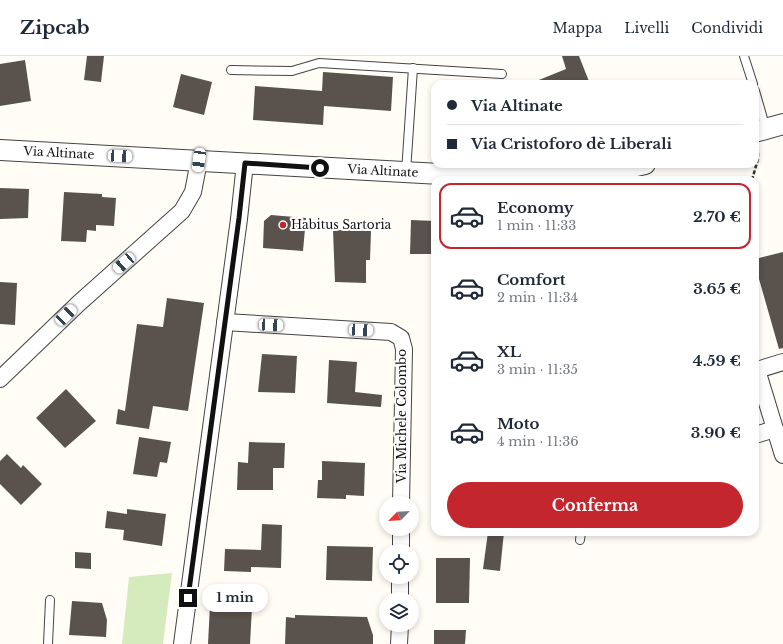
<!DOCTYPE html>
<html lang="it">
<meta charset="utf-8">
<style>
body{margin:0;font-family:"Libre Baskerville",serif;background:#f6f6f7;color:#1f2937;height:100vh;display:flex;flex-direction:column;font-size:15px;white-space:nowrap}
*{box-sizing:border-box;margin:0}
p{font-size:13px;color:#747a83}
.icon{flex:none;width:22px;height:22px;fill:none;stroke:currentColor;stroke-width:2;stroke-linecap:round;stroke-linejoin:round}
.map{position:relative;flex:1;overflow:hidden}
.details{position:absolute;left:431px;top:120px;width:328px;height:360px;display:flex;flex-direction:column;background:#fff;border-radius:12px;box-shadow:0 2px 6px #0003}
.details>*{flex:none}
.guide{position:absolute;left:431px;top:24px;width:328px;height:88px;border-radius:12px;box-shadow:0 2px 6px #0003;display:grid;align-content:center;height:88px;padding:0 16px;background:#fff}
.needle{width:26px;rotate:245deg}
.controls{position:absolute;left:379px;top:440px;display:grid;gap:8px}
.controls a{display:grid;place-items:center;width:40px;height:40px;border-radius:50%;background:#fff;box-shadow:0 2px 6px #0003;font-size:20px}
.end{position:absolute;width:18px;height:18px;margin:-9px;border:5px solid #111;background:#fff;box-shadow:0 0 0 2px #fff}
.from{border-radius:50%}
.bubble{position:absolute;height:28px;border-radius:14px;background:#fff;box-shadow:0 2px 6px #0003;font-size:13px;font-weight:700;line-height:28px;text-align:center}
.car{position:absolute;width:12px;height:24px;margin:-12px -6px;border-radius:5px;box-shadow:0 0 3px 1px #0007;background:linear-gradient(#fff 24%,#345 0 40%,#fff 0 76%,#345 0 86%,#fff 0)}
.guide b{display:flex;align-items:center;gap:14px;height:38px;font-size:15px}
.guide b+b{border-top:1px solid #e0e1e3}
.guide i{width:10px;height:10px;background:#1f2937}
ul{padding:7px 0 0;list-style:none}
li{display:flex;align-items:center;gap:12px;height:66px;margin:0 8px 6px;padding:0 8px;border:2px solid transparent;border-radius:12px}
li div{flex:1}
li b{display:block;font-size:15px}
li em{font-style:normal;font-weight:700}
li.on{border-color:#c4262e}
li>.icon{width:36px;height:36px;stroke-width:1.5}
.primary-button{display:flex;gap:8px;margin-top:auto;padding:8px 16px}
.primary-button a{flex:1;height:46px;border-radius:24px;background:#c4262e;color:#fff;font-size:16px;font-weight:700;line-height:46px;text-align:center}
header{display:flex;align-items:center;gap:24px;box-sizing:border-box;height:56px;padding:0 20px;background:#fff;border-bottom:1px solid #e0e1e3}
header strong{font-size:19px}
nav{display:flex;gap:22px;margin-inline-start:auto;font-size:14px}
.map>svg:first-child{display:block}
</style>
<header>
<strong>Zipcab</strong>
<nav><a>Mappa</a><a>Livelli</a><a>Condividi</a></nav>
</header>
<div class="map">
<svg width="783" height="588" viewBox="0 0 783 588">
<rect width="100%" height="100%" fill="#fffdf5"/>
<path fill="#d5ebbd" d="M172 517 163 588H122L129 521Z"/>
<g fill="#5a524d">
<path d="M87 0H104L101 26 84 24Z"/>
<path d="M562 0H579L590 28H529L566 13Z"/>
<path d="M25 4 31 45 0 50V8Z"/>
<path d="M323 16 393 21 391 55 324 50 323 69 253 64 255 30 322 35Z"/>
<path d="M181 18 212 26 204 59 173 51Z"/>
<path d="M0 132 29 133 28 162 0 163Z"/>
<path d="M64 136 102 138V141L116 142 114 170 96 169V175L87 174 86 186 61 185Z"/>
<path d="M271 159 306 162 303 195 263 192 264 165Z"/>
<path d="M411 164 435 165V198H410Z"/>
<path d="M333 174 371 175 370 204H366V227L335 226Z"/>
<path d="M783 196V292L779 293 755 209V203Z"/>
<path d="M0 226 17 227 15 269 0 268Z"/>
<path d="M167 242 204 247 188 355 153 350 149 373 116 368 118 353 125 355 137 268 163 271Z"/>
<path d="M262 298 297 300 295 337 258 336Z"/>
<path d="M329 304 357 306 355 336 382 339 381 351 327 347Z"/>
<path d="M66 333 96 365 65 392 36 362Z"/>
<path d="M139 381 171 386 167 407 160 406 157 421 133 418Z"/>
<path d="M249 386 285 387 284 412H273V434H237L238 406 248 407Z"/>
<path d="M7 398 21 412 23 409 42 428 21 449 0 428V405Z"/>
<path d="M322 405 365 407 364 440 346 439V443L317 442 318 424H322Z"/>
<path d="M127 453 166 458 162 490 123 484 124 474 105 472 107 455 127 458Z"/>
<path d="M262 468 282 469 281 512 251 511V516L224 515 225 493 261 494Z"/>
<path d="M488 476H504L500 515 483 513Z"/>
<path d="M327 490 373 491 372 525 326 524Z"/>
<path d="M75 496 91 497V513L75 512Z"/>
<path d="M436 502H470L469 547H436Z"/>
<path d="M72 545 102 547 107 564 106 581 69 579Z"/>
<path d="M210 549 252 551 250 588H208Z"/>
<path d="M295 559 367 561 373 579V588H285L286 561 295 562Z"/>
<path d="M434 574H466L465 588H434Z"/>
</g>
<g fill="none" stroke-linecap="round" stroke-linejoin="round">
<defs>
<g id="service">
<path d="M744 0 753 28"/>
<path d="M231 14 292 15 319 7 502 18"/>
<path d="M755 35 766 73"/>
<path d="M406 116 413 12"/>
<path d="M580 484 581 476"/>
<path d="M48 588 50 544"/>
</g>
<g id="minor">
<path d="M225 266 391 276 401 282 404 293 401 447"/>
<path d="M783 306 757 314 783 399"/>
<path d="M0 323 78 248 182 155 193 136 199 105"/>
<path d="M755 379 775 373"/>
<path d="M401 495V473"/>
<path d="M400 543V521"/>
<path d="M182 588 239 163 245 107"/>
<path d="M399 588 400 569"/>
</g>
<g id="tertiary">
<path d="M755 76 783 68"/>
<path d="M0 94 495 121C544 122 596 120 645 108"/>
</g>
</defs>
<use href="#service" stroke="#444" stroke-width="10"/>
<use href="#minor" stroke="#444" stroke-width="18"/>
<use href="#tertiary" stroke="#444" stroke-width="22"/>
<path stroke="#333" stroke-width="2.5" stroke-dasharray="4 2" stroke-linecap="butt" d="M752 124 758 103V94"/>
<use href="#service" stroke="#fff" stroke-width="8"/>
<use href="#minor" stroke="#fff" stroke-width="16"/>
<use href="#tertiary" stroke="#fff" stroke-width="20"/>
</g>
<g fill="none" stroke-linecap="round" stroke-linejoin="round">
<path stroke="#111" stroke-width="5" d="M188 542 239 162 245 107 320 112"/>
</g>
<circle fill="#c4262e" stroke="#fff" stroke-width="1.5" cx="283" cy="169" r="4"/>
<g text-anchor="middle" stroke-width="4" stroke-linejoin="round" paint-order="stroke">
<g font-size="12" fill="#111" stroke="#fff">
<text transform="translate(59 97) rotate(3)" y="4">Via Altinate</text>
<text transform="translate(383 115) rotate(3)" y="4">Via Altinate</text>
<text transform="translate(402 360) rotate(-90)" y="4">Via Michele Colombo</text>
</g>
<g font-size="12" fill="#111" stroke="#fff" text-anchor="start">
<text x="291" y="173">Habitus Sartoria</text>
</g>
</g>
</svg>
<div class="controls">
<a><svg class="needle" viewBox="-14 -14 28 28"><path d="M0-13l5 13h-10z" fill="#e53935"/><path d="M0 13l5-13h-10z" fill="#747a83"/></svg></a>
<a><svg class="icon" aria-label="locate" viewBox="0 0 24 24"><circle cx="12" cy="12" r="6"/><path d="M12 2v4M12 18v4M2 12h4M18 12h4"/></svg></a>
<a><svg class="icon" aria-label="layers" viewBox="0 0 24 24"><path d="M12 4l9 5-9 5-9-5zM3 14l9 5 9-5"/></svg></a>
</div>
<i class="end from" style="left:320px;top:112px"></i>
<i class="end" style="left:188px;top:542px"></i>
<div class="bubble" style="left:202px;top:528px;width:66px">1 min</div>
<i class="car" style="left:120px;top:100px;rotate:93deg"></i>
<i class="car" style="left:199px;top:104px;rotate:188deg"></i>
<i class="car" style="left:124px;top:207px;rotate:229deg"></i>
<i class="car" style="left:66px;top:259px;rotate:46deg"></i>
<i class="car" style="left:271px;top:269px;rotate:93deg"></i>
<i class="car" style="left:361px;top:274px;rotate:93deg"></i>
<div class="guide">
<b><i class="from"></i>Via Altinate</b>
<b><i></i>Via Cristoforo dè Liberali</b>
</div>
<section class="details">
<ul>
<li class="on"><svg class="icon" aria-label="car" viewBox="0 0 24 24"><path d="M5 17H2v-5l4-1 3-4h7l3 4 3 1v5h-3M9 17h6M6 11h13"/><circle cx="7" cy="17" r="2"/><circle cx="17" cy="17" r="2"/></svg><div><b>Economy</b><p>1 min · 11:33</p></div><em>2.70 €</em></li>
<li><svg class="icon" aria-label="car" viewBox="0 0 24 24"><path d="M5 17H2v-5l4-1 3-4h7l3 4 3 1v5h-3M9 17h6M6 11h13"/><circle cx="7" cy="17" r="2"/><circle cx="17" cy="17" r="2"/></svg><div><b>Comfort</b><p>2 min · 11:34</p></div><em>3.65 €</em></li>
<li><svg class="icon" aria-label="car" viewBox="0 0 24 24"><path d="M5 17H2v-5l4-1 3-4h7l3 4 3 1v5h-3M9 17h6M6 11h13"/><circle cx="7" cy="17" r="2"/><circle cx="17" cy="17" r="2"/></svg><div><b>XL</b><p>3 min · 11:35</p></div><em>4.59 €</em></li>
<li><svg class="icon" aria-label="car" viewBox="0 0 24 24"><path d="M5 17H2v-5l4-1 3-4h7l3 4 3 1v5h-3M9 17h6M6 11h13"/><circle cx="7" cy="17" r="2"/><circle cx="17" cy="17" r="2"/></svg><div><b>Moto</b><p>4 min · 11:36</p></div><em>3.90 €</em></li>
</ul>
<div class="primary-button"><a>Conferma</a></div>
</section>
</div>
